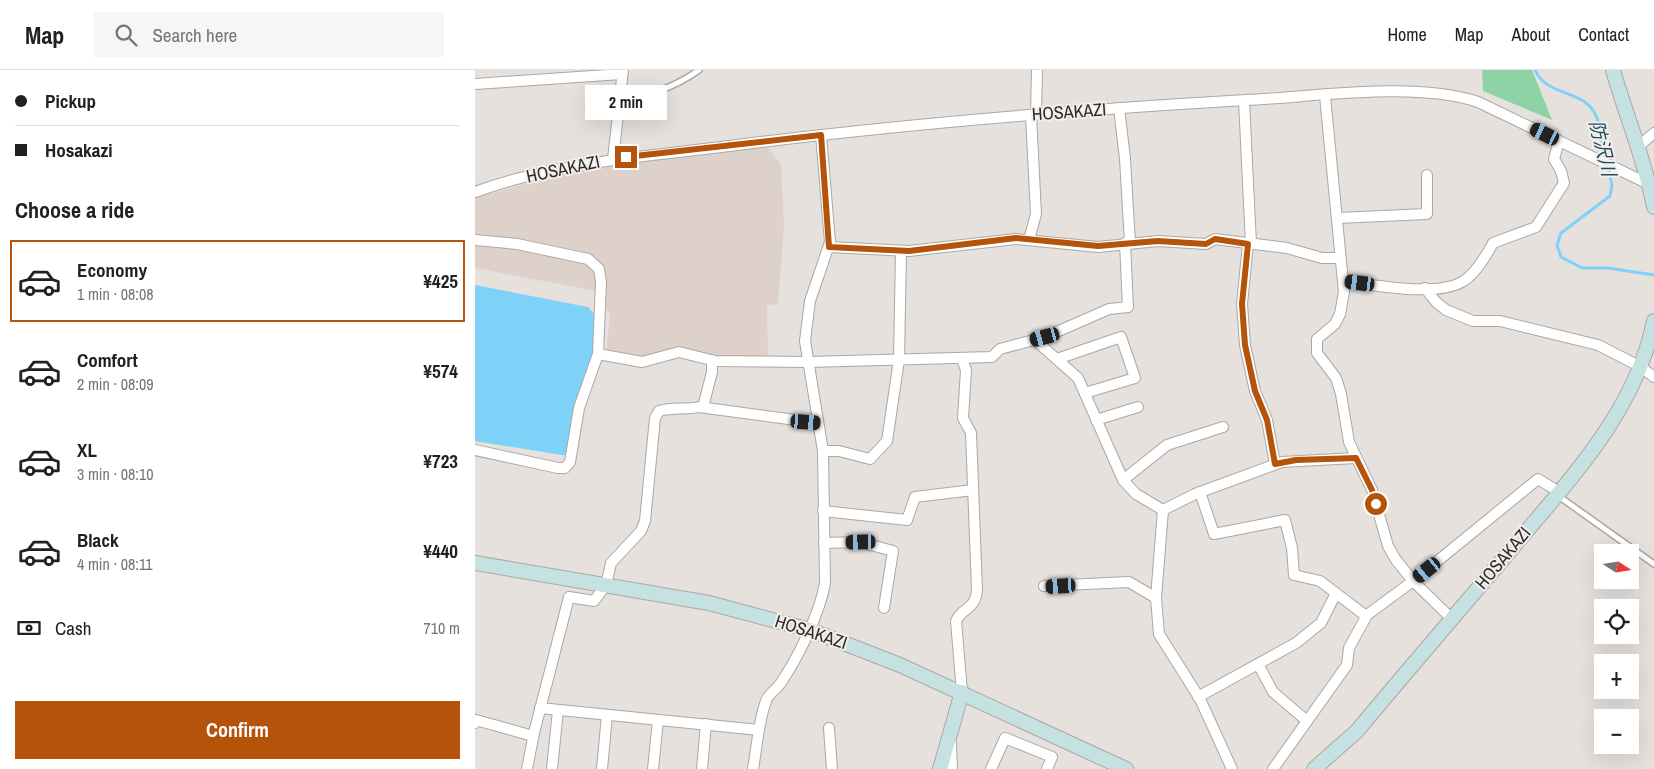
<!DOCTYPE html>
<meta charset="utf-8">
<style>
body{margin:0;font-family:"Archivo Narrow","Noto Sans JP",sans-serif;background:#f6f6f6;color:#202124;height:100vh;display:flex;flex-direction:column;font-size:19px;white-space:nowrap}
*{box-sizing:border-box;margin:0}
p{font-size:16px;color:#757577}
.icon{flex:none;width:28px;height:28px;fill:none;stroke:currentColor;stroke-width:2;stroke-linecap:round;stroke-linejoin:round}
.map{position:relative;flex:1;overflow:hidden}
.details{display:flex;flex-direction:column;background:#fff;width:475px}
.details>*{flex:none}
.banner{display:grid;align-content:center;height:110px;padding:0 15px;background:#fff}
.needle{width:32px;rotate:102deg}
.controls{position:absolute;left:1119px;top:474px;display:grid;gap:10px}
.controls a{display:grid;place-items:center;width:45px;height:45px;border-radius:0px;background:#fff;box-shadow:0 5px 20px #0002;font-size:25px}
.end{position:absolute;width:22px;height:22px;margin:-11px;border:6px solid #b45309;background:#fff;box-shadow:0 0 0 2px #fff}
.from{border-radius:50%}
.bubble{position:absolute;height:35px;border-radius:0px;background:#fff;box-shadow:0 5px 20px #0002;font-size:16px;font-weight:700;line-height:35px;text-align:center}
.car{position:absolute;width:15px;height:30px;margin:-15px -8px;border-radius:6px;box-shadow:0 0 4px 1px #0007;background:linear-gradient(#222 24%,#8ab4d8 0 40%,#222 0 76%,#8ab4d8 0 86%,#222 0)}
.banner b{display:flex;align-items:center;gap:18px;height:48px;font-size:19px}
.banner b+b{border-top:1px solid #e0e0e0}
.banner i{width:12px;height:12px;background:#202124}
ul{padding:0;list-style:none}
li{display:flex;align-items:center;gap:15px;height:82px;margin:0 10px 8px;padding:0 5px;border:2px solid transparent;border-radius:0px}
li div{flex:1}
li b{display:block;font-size:19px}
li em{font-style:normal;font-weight:700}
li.active{border-color:#b45309}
li>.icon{width:45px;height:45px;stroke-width:1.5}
h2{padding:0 15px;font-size:22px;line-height:60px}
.pay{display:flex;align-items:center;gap:12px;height:55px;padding:0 15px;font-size:19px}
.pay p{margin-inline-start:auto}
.primary-button{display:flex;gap:10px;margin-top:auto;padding:10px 15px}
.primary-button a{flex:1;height:58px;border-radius:0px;background:#b45309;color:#fff;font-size:20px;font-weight:700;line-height:58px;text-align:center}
header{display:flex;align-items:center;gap:30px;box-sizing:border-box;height:70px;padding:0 25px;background:#fff;border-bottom:1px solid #e0e0e0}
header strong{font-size:24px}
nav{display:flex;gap:28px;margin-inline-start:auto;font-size:18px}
.search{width:350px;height:45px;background:#f6f6f6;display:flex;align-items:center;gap:12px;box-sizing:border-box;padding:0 18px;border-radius:0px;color:#757577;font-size:19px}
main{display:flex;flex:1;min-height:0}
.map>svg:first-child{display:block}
</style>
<header>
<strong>Map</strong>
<div class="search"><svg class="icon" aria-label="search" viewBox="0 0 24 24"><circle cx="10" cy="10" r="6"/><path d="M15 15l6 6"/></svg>Search here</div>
<nav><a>Home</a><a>Map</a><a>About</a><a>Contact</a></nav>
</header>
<main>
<section class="details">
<div class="banner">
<b><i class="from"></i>Pickup</b>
<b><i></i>Hosakazi</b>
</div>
<h2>Choose a ride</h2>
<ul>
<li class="active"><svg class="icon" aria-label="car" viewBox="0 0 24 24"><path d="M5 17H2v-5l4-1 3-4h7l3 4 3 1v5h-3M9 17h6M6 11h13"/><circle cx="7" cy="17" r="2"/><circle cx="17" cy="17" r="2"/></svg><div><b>Economy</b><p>1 min · 08:08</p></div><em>¥425</em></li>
<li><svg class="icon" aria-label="car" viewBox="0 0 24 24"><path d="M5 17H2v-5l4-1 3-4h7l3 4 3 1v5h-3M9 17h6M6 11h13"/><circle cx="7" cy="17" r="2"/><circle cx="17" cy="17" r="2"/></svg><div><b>Comfort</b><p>2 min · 08:09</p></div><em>¥574</em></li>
<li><svg class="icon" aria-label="car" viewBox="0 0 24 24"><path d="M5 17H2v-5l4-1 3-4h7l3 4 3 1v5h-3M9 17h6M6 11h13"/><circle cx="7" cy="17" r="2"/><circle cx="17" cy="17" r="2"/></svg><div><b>XL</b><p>3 min · 08:10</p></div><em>¥723</em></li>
<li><svg class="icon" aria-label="car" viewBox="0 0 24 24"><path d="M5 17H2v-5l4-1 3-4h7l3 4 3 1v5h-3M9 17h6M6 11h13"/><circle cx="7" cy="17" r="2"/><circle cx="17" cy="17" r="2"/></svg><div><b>Black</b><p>4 min · 08:11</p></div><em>¥440</em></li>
</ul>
<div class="pay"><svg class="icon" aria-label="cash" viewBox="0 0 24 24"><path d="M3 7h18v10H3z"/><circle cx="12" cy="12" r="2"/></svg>Cash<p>710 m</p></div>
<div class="primary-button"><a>Confirm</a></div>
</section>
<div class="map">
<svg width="1179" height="699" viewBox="0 0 1179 699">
<rect width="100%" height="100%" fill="#e6e1dd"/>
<path fill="#ddd1c9" d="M288 77 294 79 306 94 309 155 303 234 292 235 293 288 239 287 204 278 169 289 131 283 135 245 121 221 0 198V128L82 105 170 91Z"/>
<path fill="#8dd3a6" d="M1007 0H1057L1077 50 1008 21Z"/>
<path fill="#7fd2f7" d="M0 215 113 237 122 247 118 284 93 386 0 371Z"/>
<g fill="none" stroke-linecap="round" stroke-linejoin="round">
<g stroke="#7fd2f7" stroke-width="3">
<path d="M1060 0C1071 25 1103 20 1117 39 1127 52 1126 74 1130 89"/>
<path d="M1133 98 1137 115 1135 126 1086 163 1082 175 1086 187 1107 198H1133L1179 205"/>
</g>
<defs>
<g id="lane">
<path d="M145 27C175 27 200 17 224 0"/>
<path d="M1082 425 1179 494"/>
</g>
<g id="street">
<path d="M0 14 147 4"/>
<path d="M850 26 869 222 865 244 860 254 842 269V283L861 308 866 324 874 372 897 420 913 476 921 490 938 511 977 549"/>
<path d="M769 31 776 174"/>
<path d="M644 38 650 89 655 173"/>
<path d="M561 44 562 0"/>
<path d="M1164 76 1179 63"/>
<path d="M138 89 148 0"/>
<path d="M0 122C82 92 168 87 254 76 426 54 598 40 771 30 839 27 939 11 1003 32L1178 116"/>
<path d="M862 148 952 144V105"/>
<path d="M0 170 42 174 113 189 124 199 126 212 123 284 104 338 95 392 90 398H83L0 380"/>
<path d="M554 170 561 144 556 45"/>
<path d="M773 174 767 234 770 275 780 321 792 350 800 394"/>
<path d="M354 177 434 181 541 169 623 177 683 171 731 174 740 169 812 178 847 188H865"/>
<path d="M869 211C899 215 960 227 987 212 1000 205 1011 186 1018 173L1061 157 1089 113 1086 101 1079 89 1084 71"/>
<path d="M950 218 961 232 971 240 998 251H1025L1123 275 1166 297 1179 307"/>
<path d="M560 270 603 308 648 410 661 424 688 440 681 528 684 564 725 629 757 699"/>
<path d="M123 284 167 292 204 282 240 291 333 292 517 287 525 279 570 267 634 239 653 237 650 173"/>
<path d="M582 289 646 267 660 308 610 323"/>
<path d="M228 337 237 302V290"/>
<path d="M621 350 663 337"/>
<path d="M348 381H364L395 389 412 371 424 290 426 181"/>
<path d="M648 410 692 375 748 357"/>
<path d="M725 422 739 464 810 450 817 478 819 505 845 511 891 546"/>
<path d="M688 440 720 424 807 392 881 388"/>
<path d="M348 441 432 450 440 427 498 420"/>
<path d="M349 473 385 472 418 481 409 538"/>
<path d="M569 516 654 512 681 528"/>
<path d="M783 594 798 622 832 651"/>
<path d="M487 622 481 551C488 536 500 541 502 520L496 363 488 348 491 300 487 289"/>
<path d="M723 627 821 573 846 553 861 523"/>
<path d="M65 638 284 660"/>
<path d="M0 653 1 650 58 666"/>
<path d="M354 658 357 699"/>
<path d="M476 673 477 699"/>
<path d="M52 699 59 663 94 527 119 531 131 515 136 493 166 461 170 451 180 348 184 341C197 337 211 340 224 337L343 353"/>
<path d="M77 699 83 640"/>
<path d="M127 699 132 645"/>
<path d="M178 699 183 650"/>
<path d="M227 699 231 654"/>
<path d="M278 699C282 677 283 653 291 631 293 624 301 620 305 614 323 588 345 543 350 513L348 381 330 271 335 231 355 172 346 65"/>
<path d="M516 699 530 668 577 687 572 699"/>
<path d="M798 699 872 595 874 578 892 545 938 511 1063 409 1084 422"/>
</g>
<g id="secondary">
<path d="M1138 0C1151 46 1170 90 1179 137"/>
<path d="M0 493 234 533 335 560 425 595 651 699"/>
<path d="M465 699 487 622"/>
<path d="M839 699 882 661C932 601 983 542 1034 482 1092 412 1160 344 1179 251"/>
</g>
</defs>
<use href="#lane" stroke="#aba7a4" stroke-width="8"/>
<use href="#street" stroke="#aba7a4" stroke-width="12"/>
<use href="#secondary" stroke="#aba7a4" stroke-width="16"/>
<use href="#lane" stroke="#fff" stroke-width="5"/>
<use href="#street" stroke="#fff" stroke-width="10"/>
<use href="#secondary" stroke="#c6e1e2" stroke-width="14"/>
</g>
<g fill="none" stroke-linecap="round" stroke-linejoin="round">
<path stroke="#b45309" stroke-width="6" d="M151 87 346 65 354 177 434 181 541 168 623 176 683 171 731 174 740 169 773 174 767 234 770 275 780 321 792 350 800 394 821 390 881 388 897 420 901 434"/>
</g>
<g text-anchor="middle" stroke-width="4" stroke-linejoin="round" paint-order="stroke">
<g font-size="18" fill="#2e2c2b" stroke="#f3eeeb">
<text transform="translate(594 42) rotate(-4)" y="6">HOSAKAZI</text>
<text transform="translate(88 99) rotate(-12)" y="6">HOSAKAZI</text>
<text transform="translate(1028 488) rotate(-50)" y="6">HOSAKAZI</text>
<text transform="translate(336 562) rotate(18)" y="6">HOSAKAZI</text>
</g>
<g font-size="19" font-style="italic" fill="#1e4d60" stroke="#f3eeeb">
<text transform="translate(1128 78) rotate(76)" y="7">防沢川</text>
</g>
</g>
</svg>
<div class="controls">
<a><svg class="needle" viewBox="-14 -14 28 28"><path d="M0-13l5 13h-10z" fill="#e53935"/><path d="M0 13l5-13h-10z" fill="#757577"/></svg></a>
<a><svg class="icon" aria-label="locate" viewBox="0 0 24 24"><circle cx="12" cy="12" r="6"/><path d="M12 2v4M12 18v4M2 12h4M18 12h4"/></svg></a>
<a>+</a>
<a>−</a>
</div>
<i class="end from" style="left:901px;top:434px"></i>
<i class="end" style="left:151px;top:87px"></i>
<div class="bubble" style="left:110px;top:15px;width:82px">2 min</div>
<i class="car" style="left:1070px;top:64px;rotate:296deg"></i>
<i class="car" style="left:885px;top:213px;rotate:277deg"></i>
<i class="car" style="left:570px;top:267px;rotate:255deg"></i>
<i class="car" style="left:331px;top:352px;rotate:94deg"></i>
<i class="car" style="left:386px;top:472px;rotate:269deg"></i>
<i class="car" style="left:952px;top:500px;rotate:231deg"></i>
<i class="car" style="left:586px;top:516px;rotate:267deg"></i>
</div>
</main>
